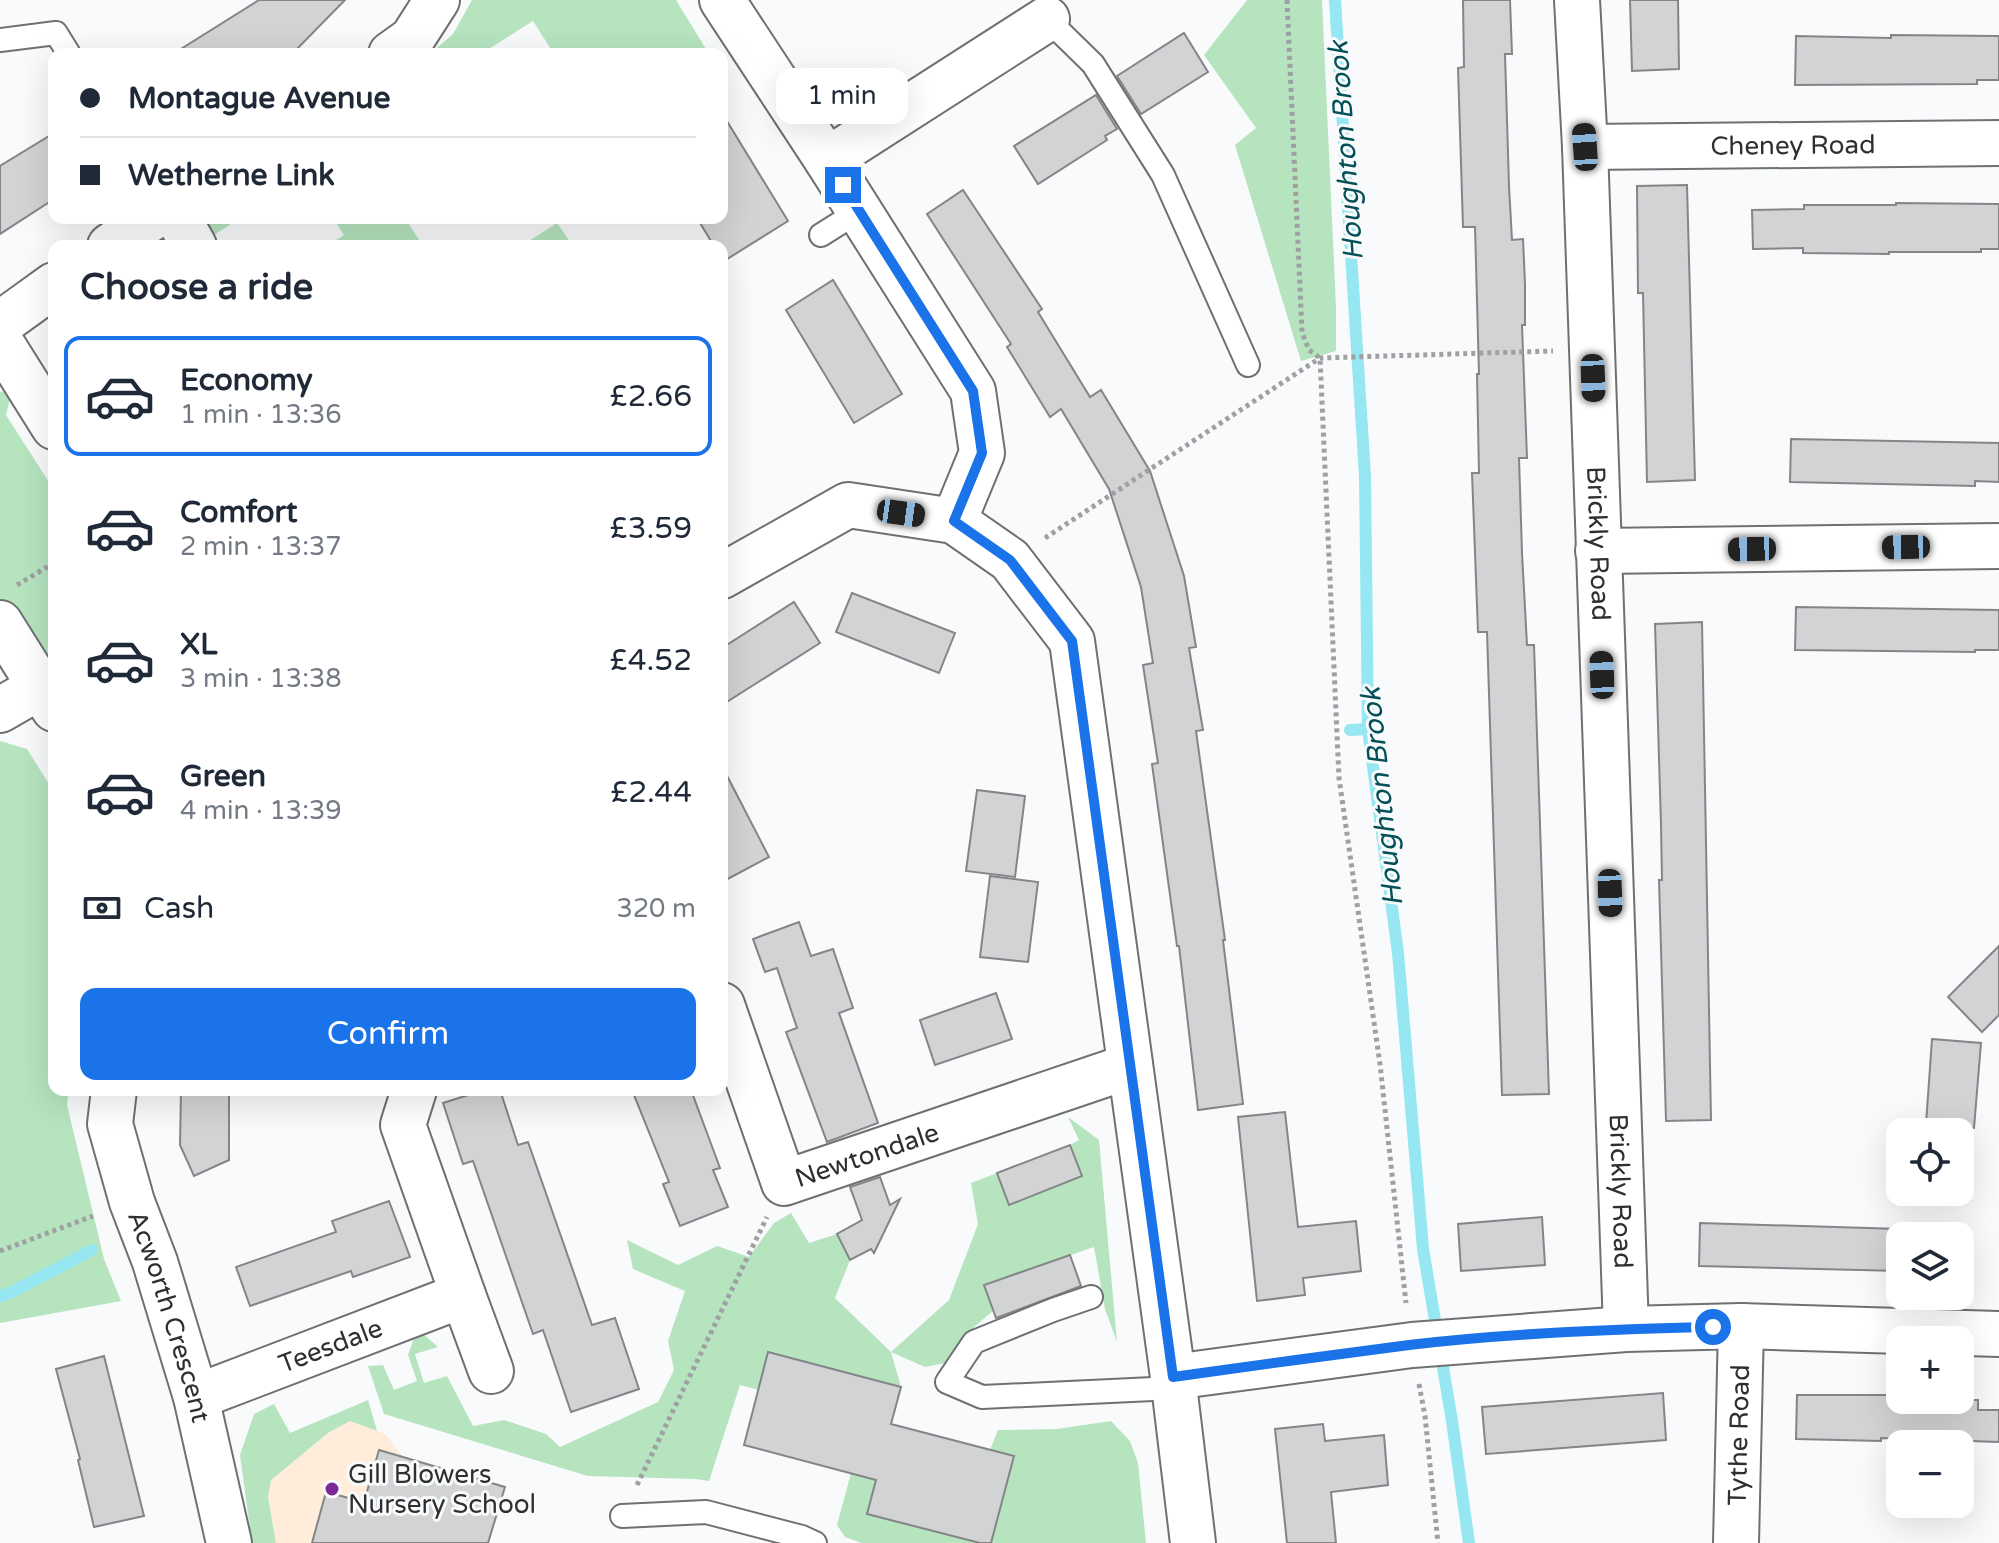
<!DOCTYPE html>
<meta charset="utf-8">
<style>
body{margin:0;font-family:"Varela Round",sans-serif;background:#f6f6f7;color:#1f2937;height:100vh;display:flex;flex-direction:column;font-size:30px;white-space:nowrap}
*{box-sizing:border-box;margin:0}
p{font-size:26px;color:#747a83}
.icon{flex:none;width:44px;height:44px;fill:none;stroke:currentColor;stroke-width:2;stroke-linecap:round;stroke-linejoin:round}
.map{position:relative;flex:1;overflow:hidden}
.sheet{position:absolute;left:48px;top:240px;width:680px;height:856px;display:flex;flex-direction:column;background:#fff;border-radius:16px;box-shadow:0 8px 32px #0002}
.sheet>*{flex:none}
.hud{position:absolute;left:48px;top:48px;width:680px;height:176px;border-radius:16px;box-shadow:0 8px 32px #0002;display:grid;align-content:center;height:176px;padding:0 32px;background:#fff}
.tools{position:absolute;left:1886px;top:1118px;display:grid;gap:16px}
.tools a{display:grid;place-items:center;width:88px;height:88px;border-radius:16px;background:#fff;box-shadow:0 8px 32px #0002;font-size:40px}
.end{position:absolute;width:36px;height:36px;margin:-18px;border:10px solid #1a73e8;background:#fff;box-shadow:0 0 0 4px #fff}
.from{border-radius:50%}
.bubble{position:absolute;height:56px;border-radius:16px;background:#fff;box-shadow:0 8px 32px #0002;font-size:26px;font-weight:600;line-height:56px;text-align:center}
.car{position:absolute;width:24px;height:48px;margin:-24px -12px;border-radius:10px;box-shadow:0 0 6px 2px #0007;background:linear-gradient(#222 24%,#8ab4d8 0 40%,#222 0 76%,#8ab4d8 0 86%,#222 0)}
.hud b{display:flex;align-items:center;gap:28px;height:76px;font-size:30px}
.hud b+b{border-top:2px solid #e0e1e3}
.hud i{width:20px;height:20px;background:#1f2937}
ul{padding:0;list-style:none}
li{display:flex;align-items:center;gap:24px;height:120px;margin:0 16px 12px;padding:0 16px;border:4px solid transparent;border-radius:16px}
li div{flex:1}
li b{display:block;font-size:30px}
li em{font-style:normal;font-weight:600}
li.selected{border-color:#1a73e8}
li>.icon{width:72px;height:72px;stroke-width:1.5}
h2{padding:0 32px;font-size:36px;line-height:96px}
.pay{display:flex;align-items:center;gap:20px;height:88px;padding:0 32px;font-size:30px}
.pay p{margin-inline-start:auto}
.action{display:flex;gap:16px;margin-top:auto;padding:16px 32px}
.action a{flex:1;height:92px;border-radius:16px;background:#1a73e8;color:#fff;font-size:32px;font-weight:600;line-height:92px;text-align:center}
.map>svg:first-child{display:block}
</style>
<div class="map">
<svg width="1999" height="1543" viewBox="0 0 1999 1543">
<rect width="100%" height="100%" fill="#f8fafc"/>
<path fill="#ffecdb" d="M350 1421 385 1434 403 1457 378 1543H276L268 1497 271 1480 328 1433Z"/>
<g fill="#b6e4bf">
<path d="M472 0H676L709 54H554L533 21 481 54H430L453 34Z"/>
<path d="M1247 0H1322L1336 307V351L1301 361 1235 145 1256 128 1204 55Z"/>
<path d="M210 218H240L214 235 221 246H205L203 223Z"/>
<path d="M333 218H405L423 246H327L344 235Z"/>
<path d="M557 223 571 243 567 246H521Z"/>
<path d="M0 391 11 395 6 415 54 490V685L0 603Z"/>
<path d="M0 741 27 749 54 792V1090H69L67 1105 104 1259 121 1301 0 1323Z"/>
<path d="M1068 1117 1099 1140 1117 1342 1105 1309 1094 1247 984 1285 993 1311 974 1327 950 1362 925 1367 891 1352 901 1387 769 1352 759 1390 740 1385 709 1481 696 1479 588 1476 384 1414 368 1366 383 1365 394 1390 417 1381 408 1355 414 1338 422 1333 438 1347 415 1354 424 1383 447 1376 473 1426 504 1420 546 1434 560 1447 658 1402 674 1370 668 1341 685 1291 633 1269 627 1240 678 1265 717 1246 749 1257 774 1223 791 1213 809 1243 837 1234 850 1260 835 1298 891 1352 949 1300 978 1224 971 1183 997 1173 1082 1176 1070 1145 1079 1140Z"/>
<path d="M368 1400 377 1431 350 1421 328 1433 271 1480 268 1497 276 1543H252L240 1455 254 1414 274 1404 290 1433Z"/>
<path d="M1111 1421 1130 1441 1138 1463 1146 1543H991L1014 1456 990 1450 998 1430 1057 1429Z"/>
<path d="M851 1473 876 1480 868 1514 980 1543H862L845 1537 837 1525Z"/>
</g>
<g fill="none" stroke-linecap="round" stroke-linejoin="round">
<g stroke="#96e7f1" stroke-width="12">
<path d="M1335 0 1365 476 1368 729 1398 953 1423 1249 1452 1421 1469 1543"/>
<path d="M1350 730 1368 729"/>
<path d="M0 1296 12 1292 92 1250"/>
</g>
</g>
<g fill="#d1d3d5" stroke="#848587" stroke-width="2">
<path d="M259 0H345L292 54H173Z"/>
<path d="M1463 0H1510L1512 54H1505L1509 186 1512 240 1523 239 1525 284V325H1522L1527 458H1519L1522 553 1527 645H1534L1549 1094 1502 1095 1487 632H1478L1472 473H1479L1477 374H1479L1475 227H1463L1458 68 1464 67Z"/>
<path d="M1630 0H1678L1679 69 1632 71Z"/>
<path d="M1184 33 1208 72 1141 114 1117 76Z"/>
<path d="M1891 35 1999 36V80H1977V84L1795 85 1796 36 1891 38Z"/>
<path d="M1096 95 1117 129 1105 136 1107 140 1038 184 1014 146Z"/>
<path d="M722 113 788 221 724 261 722 246H714L697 218H722Z"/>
<path d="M54 133V199L0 234V166Z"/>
<path d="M1687 185 1695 480 1647 482 1643 293H1638L1637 186Z"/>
<path d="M963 190 1042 309 1038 312 1090 397 1101 390 1150 471 1184 576 1196 647 1189 648 1203 730 1196 731 1225 940H1223L1243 1104 1198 1110 1179 946H1177L1152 764 1158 763 1143 665 1153 663 1141 587 1109 489 1061 409 1050 417 1007 347 1011 344 927 214Z"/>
<path d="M1896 203 1999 204V249H1981V252H1889V254L1803 253V248L1753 249 1752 210 1804 209V205H1896Z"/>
<path d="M833 280 902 394 854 423 786 310Z"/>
<path d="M1791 439 1999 443V482L1975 481V486L1790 482Z"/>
<path d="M852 593 955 633 939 673 836 632Z"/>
<path d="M794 602 820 643 722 705V648Z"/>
<path d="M1796 607 1999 610V650H1975V652L1795 650Z"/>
<path d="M1702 622 1711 1120 1666 1121 1659 880H1662L1661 825 1655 624Z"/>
<path d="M722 766 769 857 722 882Z"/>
<path d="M977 790 1025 796 1015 877 966 871Z"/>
<path d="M990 876 1038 882 1028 962 980 957Z"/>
<path d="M799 922 811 956 833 949 853 1008 839 1013 878 1123 827 1142 786 1032 797 1028 777 968 765 972 753 939Z"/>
<path d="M1999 946V1015L1982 1032 1948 997Z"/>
<path d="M996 993 1012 1039 935 1065 920 1020Z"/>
<path d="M1932 1039 1981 1043 1974 1128 1926 1124Z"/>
<path d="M181 1090H229V1160L194 1176 180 1145Z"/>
<path d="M484 1090H500L518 1145 528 1142 592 1325 615 1318 639 1389 571 1412 543 1330 533 1334 473 1161 463 1164 443 1103Z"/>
<path d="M632 1090H691L720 1168 713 1170 728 1207 680 1226 663 1184 669 1182Z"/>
<path d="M1285 1112 1298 1227 1356 1221 1361 1271 1303 1278 1305 1295 1257 1301 1238 1117Z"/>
<path d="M1070 1145 1082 1176 1009 1205 997 1173Z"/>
<path d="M880 1177 890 1205 900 1199 874 1253 871 1249 850 1260 837 1234 862 1220 850 1187Z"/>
<path d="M389 1201 410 1257 353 1277 351 1271 250 1306 236 1267 336 1232 332 1221Z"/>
<path d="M1542 1217 1545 1265 1461 1271 1458 1224Z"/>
<path d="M1700 1223 1900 1229V1271L1699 1266Z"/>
<path d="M1070 1255 1081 1286 996 1318 984 1285Z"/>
<path d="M768 1352 901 1387 891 1424 1014 1456 991 1543H980L867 1514 876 1480 744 1445Z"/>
<path d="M104 1356 144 1516 94 1527 78 1460 80 1459 56 1369Z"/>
<path d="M1663 1393 1666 1440 1486 1454 1482 1407Z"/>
<path d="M1797 1395H1900V1400H1978V1410H1999V1442L1881 1438V1441L1796 1439Z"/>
<path d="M1323 1424 1325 1441 1384 1435 1388 1485 1331 1492 1336 1543H1287L1275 1429Z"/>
<path d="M379 1450 505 1487 488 1543H312L326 1492 364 1502Z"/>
</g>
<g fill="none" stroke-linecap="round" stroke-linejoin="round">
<defs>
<g id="service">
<path d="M1047 19 1093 64 1163 175 1248 365"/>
<path d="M0 40 56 33 69 54"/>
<path d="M821 235 859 211"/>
<path d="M1091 1297 1053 1310 974 1342 947 1382 982 1397 1174 1388"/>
<path d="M622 1516 706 1512 802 1537 815 1543"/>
</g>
<g id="minor">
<path d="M722 0 827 160 973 391 982 453 954 521"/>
<path id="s1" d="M1577 0 1585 147 1626 1329"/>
<path d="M391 54 412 39 437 0"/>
<path id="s2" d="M1585 147 1999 143"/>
<path d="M827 160 1047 19"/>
<path d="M178 218 194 246"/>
<path d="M110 246 152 218"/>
<path d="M0 324 54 285"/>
<path d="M0 341 54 427"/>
<path d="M1598 551 1999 546"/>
<path d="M722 576 848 505 954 521 1010 560 1072 641 1173 1377 1193 1543"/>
<path d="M0 623 54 709"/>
<path d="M0 710 40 687"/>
<path id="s3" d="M722 1005 784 1183 1130 1066"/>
<path id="s4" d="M114 1090 110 1124 132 1202 155 1262 196 1397 229 1543"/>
<path d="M463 1295 491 1371"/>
<path d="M1173 1377 1412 1345 1626 1329 1741 1326 1999 1334"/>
<path id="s5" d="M196 1397 463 1295 403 1125 414 1090"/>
<path id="s6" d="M1736 1543 1741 1326"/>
</g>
</defs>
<use href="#service" stroke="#6f7072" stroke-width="26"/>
<use href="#minor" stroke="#6f7072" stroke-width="48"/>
<g stroke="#9fa0a2" stroke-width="5" stroke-dasharray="4 4" stroke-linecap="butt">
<path d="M1287 0 1302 332 1309 350 1320 358 1339 778 1380 1064 1406 1303"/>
<path d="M1045 538 1320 358 1553 351"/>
<path d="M17 585 54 563"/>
<path d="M0 1251 93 1216"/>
<path d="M1419 1384 1425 1416 1438 1543"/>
<path d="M637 1485 767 1217"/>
</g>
<use href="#service" stroke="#fff" stroke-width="22"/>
<use href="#minor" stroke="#fff" stroke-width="44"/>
</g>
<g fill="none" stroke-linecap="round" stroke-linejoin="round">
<path stroke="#1a73e8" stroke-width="10" d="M843 185 973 391 982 453 954 521 1010 560 1072 641 1173 1377C1252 1366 1330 1355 1409 1345 1509 1333 1611 1329 1713 1327"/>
</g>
<circle fill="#7e2897" stroke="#f8fafc" stroke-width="3" cx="332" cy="1489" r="8"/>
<g text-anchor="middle" stroke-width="6" stroke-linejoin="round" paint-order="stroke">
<g font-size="26" fill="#2e2f30" stroke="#f8fafc">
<text dy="9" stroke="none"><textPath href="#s2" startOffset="208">Cheney Road</textPath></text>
<text dy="9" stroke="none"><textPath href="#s1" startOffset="544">Brickly Road</textPath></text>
<text dy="9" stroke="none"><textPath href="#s3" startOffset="276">Newtondale</textPath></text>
<text dy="9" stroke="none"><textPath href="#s1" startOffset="1192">Brickly Road</textPath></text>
<text dy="9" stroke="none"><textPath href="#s4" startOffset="236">Acworth Crescent</textPath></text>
<text dy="9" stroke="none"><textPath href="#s5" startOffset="144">Teesdale</textPath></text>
<text dy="9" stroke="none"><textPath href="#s6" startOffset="108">Tythe Road</textPath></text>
</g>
<g font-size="26" fill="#2e2f30" stroke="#f8fafc" text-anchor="start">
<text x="348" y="1483">Gill Blowers<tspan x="348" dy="30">Nursery School</tspan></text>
</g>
<g font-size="28" font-style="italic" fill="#045058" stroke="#f8fafc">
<text transform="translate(1345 151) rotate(-94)" y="10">Houghton Brook</text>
<text transform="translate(1381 797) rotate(-96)" y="10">Houghton Brook</text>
</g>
</g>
</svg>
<div class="tools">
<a><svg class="icon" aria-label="locate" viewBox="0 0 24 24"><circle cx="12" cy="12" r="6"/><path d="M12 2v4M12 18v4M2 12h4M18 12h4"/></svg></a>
<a><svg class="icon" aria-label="layers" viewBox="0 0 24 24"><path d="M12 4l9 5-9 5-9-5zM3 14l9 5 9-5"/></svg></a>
<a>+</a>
<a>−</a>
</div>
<i class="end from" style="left:1713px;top:1327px"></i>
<i class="end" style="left:843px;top:185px"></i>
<div class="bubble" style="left:776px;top:68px;width:132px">1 min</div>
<i class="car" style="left:1585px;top:147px;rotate:356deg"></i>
<i class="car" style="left:1593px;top:378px;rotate:178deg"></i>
<i class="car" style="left:901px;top:513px;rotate:98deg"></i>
<i class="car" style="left:1906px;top:547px;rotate:269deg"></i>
<i class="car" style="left:1752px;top:549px;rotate:269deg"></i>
<i class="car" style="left:1602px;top:675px;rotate:358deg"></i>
<i class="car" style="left:1610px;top:893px;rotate:178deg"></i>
<div class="hud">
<b><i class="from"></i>Montague Avenue</b>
<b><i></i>Wetherne Link</b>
</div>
<section class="sheet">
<h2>Choose a ride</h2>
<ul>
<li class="selected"><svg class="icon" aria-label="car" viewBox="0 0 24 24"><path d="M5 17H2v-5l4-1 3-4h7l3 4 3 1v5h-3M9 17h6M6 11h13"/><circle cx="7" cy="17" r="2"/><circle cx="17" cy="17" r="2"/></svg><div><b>Economy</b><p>1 min · 13:36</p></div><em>£2.66</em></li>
<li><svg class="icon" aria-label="car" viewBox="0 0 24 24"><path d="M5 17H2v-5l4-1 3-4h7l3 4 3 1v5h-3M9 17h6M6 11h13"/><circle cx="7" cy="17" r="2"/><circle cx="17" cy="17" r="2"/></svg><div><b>Comfort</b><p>2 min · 13:37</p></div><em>£3.59</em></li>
<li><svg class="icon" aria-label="car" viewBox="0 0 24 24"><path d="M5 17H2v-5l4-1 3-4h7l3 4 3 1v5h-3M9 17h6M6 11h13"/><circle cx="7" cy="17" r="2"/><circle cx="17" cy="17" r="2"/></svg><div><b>XL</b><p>3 min · 13:38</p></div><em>£4.52</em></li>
<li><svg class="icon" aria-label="car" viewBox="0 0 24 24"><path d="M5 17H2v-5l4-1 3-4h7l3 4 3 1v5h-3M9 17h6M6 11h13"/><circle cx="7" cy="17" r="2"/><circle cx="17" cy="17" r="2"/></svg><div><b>Green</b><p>4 min · 13:39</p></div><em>£2.44</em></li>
</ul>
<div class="pay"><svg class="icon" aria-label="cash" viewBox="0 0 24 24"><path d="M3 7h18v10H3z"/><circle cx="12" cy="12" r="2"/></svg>Cash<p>320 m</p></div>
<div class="action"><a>Confirm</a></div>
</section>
</div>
